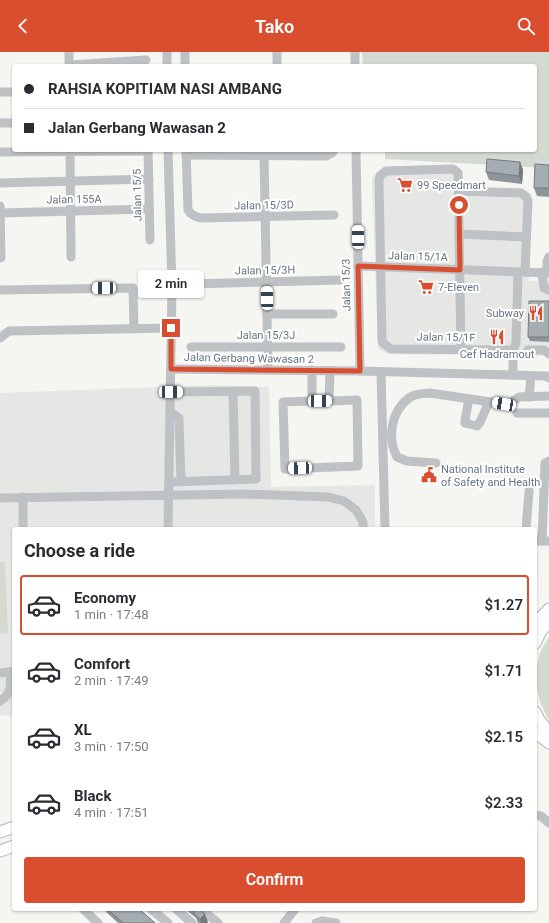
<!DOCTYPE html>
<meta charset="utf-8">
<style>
body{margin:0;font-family:Roboto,sans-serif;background:#f2f2f3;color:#2b2b33;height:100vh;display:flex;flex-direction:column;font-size:15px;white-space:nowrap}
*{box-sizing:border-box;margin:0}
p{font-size:13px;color:#7c7c81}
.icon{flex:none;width:22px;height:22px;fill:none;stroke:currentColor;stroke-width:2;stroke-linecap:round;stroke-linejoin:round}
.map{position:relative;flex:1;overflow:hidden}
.details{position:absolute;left:12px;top:475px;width:525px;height:384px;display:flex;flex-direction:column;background:#fff;border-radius:4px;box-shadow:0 1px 3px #0004}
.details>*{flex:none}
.guide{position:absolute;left:12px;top:12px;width:525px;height:88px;border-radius:4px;box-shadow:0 1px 3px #0004;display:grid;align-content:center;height:88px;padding:0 12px;background:#fff}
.end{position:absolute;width:18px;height:18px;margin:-9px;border:5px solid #d84e2f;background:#fff;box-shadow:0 0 0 2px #fff}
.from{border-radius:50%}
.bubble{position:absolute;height:28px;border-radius:4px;background:#fff;box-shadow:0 1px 3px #0004;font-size:13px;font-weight:600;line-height:28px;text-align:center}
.car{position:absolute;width:12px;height:24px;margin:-12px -6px;border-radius:5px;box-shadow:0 0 3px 1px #0007;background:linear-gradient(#fff 24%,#345 0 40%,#fff 0 76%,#345 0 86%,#fff 0)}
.guide b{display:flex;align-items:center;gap:14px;height:38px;font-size:15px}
.guide b+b{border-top:1px solid #e1e1e2}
.guide i{width:10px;height:10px;background:#2b2b33}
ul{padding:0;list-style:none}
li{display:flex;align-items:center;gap:12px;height:60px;margin:0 8px 6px;padding:0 4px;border:2px solid transparent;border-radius:4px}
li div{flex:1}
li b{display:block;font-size:15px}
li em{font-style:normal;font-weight:600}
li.on{border-color:#d84e2f}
li>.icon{width:36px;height:36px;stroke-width:1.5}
h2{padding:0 12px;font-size:18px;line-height:48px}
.primary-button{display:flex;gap:8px;margin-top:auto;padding:8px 12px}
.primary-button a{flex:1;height:46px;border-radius:4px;background:#d84e2f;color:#fff;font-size:16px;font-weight:600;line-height:46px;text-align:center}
header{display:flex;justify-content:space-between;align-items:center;height:52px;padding:0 12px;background:#d84e2f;color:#fff;font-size:18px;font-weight:600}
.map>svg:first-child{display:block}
</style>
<header><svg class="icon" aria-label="back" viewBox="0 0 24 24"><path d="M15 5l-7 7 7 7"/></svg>Tako<svg class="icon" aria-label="search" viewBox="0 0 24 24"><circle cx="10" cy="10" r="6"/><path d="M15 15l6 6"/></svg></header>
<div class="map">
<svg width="549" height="871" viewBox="0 0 549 871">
<rect width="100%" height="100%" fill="#f5f5f1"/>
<g fill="#e6e6e5">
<path d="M452 113 462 118 463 135 523 136 532 143 529 229H549V304L388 302 378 297 372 126 384 115Z"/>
<path d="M214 333 269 335 271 435 375 433V477H14V664L0 663V341Z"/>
</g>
<g fill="#d4dad1">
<path d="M362 0H549V116L385 107V98H535V14H363Z"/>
<path d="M0 510H5L8 581 0 582Z"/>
<path d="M549 585V668C536 648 533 624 540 601 542 596 546 590 549 585Z"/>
</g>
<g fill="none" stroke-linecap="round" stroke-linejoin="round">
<defs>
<g id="major">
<path d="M535 572 549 557"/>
<path d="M535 591 541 579 549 570"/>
<path d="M535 660 539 668 549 680"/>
<path d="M535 680 549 691"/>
<path d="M0 780 14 775"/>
<path d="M0 799 14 794"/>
</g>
</defs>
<use href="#major" stroke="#b2b6b9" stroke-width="13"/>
<g stroke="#bec2c5" stroke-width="9">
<path d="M69 0V14"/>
<path d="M185 0V14"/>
<path d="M355 0V14"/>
<path d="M69 13 146 8"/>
<path d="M167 14V0"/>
<path d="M277 14V0"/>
<path d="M0 40H14"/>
<path d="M0 71H14"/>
<path d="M70 98 71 205"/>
<path d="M148 98 150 188"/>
<path d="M168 98 172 235 168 477"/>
<path d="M186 98 188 158C191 163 195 165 201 166L334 163"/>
<path d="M356 98 360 319"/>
<path d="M0 100 148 99"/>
<path d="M186 103 326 104 332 101 334 98"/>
<path d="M264 103 268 317"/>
<path d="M0 131 149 127"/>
<path d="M459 139 521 141 526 145 528 149 525 220"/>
<path d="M0 154 1 206"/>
<path d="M0 161 149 157"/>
<path d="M460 182 526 185"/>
<path d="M358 214 549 221"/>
<path d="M542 220 544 236 549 238"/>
<path d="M547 221V210L549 205"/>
<path d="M190 232 340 228"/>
<path d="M0 238 133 236 134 277"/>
<path d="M267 262H333"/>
<path d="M0 286 9 279 171 276"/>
<path d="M191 295H341"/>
<path d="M461 298 458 121 453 117 386 119 380 124 379 128 382 288 383 291 391 297 513 298"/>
<path d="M528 298H544L549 302"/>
<path d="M171 317 360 319 546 324 549 326"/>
<path d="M312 318V349L283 350 285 417 358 414 357 348 329 349 330 319"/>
<path d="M381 320 385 477"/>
<path d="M513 323V298L516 291 518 220"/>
<path d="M233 340 235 428"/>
<path d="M529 345 531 324"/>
<path d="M469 347 465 368V371L477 374 480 370 489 350"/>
<path d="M170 360 179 366 181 429"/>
<path d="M517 361H549"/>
<path d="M436 411 407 409 397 405C387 386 391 359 409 346 415 341 423 342 430 341L504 352 511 350 519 345 549 344"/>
<path d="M170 430 256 427 255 339 171 340"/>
<path d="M0 446 244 442 328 445 344 449 356 458 363 470V477"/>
<path d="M23 477V445"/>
<path d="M526 477 529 439"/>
<path d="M535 489H549"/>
<path d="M542 489 545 411 549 409"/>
<path d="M0 621 14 619"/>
<path d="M0 649C12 642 11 633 10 620"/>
<path d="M535 763 541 764 549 771"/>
<path d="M83 857 98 871"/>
<path d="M151 857 168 871"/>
<path d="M176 857 192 871"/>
<path d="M201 857 218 871"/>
<path d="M284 871 295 857"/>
<path d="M316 871 322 869 336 871"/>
</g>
<use href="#major" stroke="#fff" stroke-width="11"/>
</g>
<g fill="#8e9599">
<path d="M520 110 523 118 522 132 489 128 486 120Z"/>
<path d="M549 113V145L537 144 534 136Z"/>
<path d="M549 249V290L530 289 528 285Z"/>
<path d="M103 857H139L155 871H118Z"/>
<path d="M185 857H199L208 870 207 871H198L196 866Z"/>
</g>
<g fill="#74797d">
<path d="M520 110 523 118 522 132 519 124Z"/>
<path d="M205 862 208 870 207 871H201L200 867Z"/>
</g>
<g fill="#a5adb2" stroke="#74797d">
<path d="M487 107 520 110 519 124 486 120Z"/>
<path d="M535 112 549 113V136H534Z"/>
<path d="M529 249H549V285H528Z"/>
<path d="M107 857H139L155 871H123Z"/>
<path d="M192 857H199L205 862 200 867 195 863 193 858Z"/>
</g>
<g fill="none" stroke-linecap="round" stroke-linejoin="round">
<path stroke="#d84e2f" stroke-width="5" d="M171 276V317L360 319 358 214 460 218 459 153"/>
</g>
<defs>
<symbol id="supermarket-bare" viewBox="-9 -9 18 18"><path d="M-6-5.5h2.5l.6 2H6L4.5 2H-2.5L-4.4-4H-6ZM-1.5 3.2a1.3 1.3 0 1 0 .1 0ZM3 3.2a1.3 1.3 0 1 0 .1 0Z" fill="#d84e2f" stroke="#fff" stroke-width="2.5" paint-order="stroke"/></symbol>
<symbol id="restaurant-bare" viewBox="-9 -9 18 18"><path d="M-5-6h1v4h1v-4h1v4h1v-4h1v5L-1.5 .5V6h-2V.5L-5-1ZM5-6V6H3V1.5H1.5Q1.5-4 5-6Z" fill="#d84e2f" stroke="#fff" stroke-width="2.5" paint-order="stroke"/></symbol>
<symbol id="civic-bare" viewBox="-9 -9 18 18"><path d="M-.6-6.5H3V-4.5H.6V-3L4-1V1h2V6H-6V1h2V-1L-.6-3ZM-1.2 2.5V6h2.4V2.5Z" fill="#d84e2f" stroke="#fff" stroke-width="2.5" paint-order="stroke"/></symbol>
</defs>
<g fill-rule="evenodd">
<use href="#supermarket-bare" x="394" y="122" width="22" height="22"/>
<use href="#supermarket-bare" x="415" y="224" width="22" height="22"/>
<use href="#restaurant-bare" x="525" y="250" width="22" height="22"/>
<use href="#restaurant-bare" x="486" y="274" width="22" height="22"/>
<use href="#civic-bare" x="418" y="412" width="22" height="22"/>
</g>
<g text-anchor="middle" stroke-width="4" stroke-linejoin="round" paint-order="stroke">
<g font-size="11" fill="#667681" stroke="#fff" text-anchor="start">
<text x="417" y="137">99 Speedmart</text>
<text x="438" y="239">7-Eleven</text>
<text x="524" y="265" text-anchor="end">Subway</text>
<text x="497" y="306" text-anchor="middle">Cef Hadramout</text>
<text x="441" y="421">National Institute<tspan x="441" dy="13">of Safety and Health</tspan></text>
</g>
<g font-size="11" fill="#667681" stroke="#fff">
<text transform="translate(137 143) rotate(-91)" y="4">Jalan 15/5</text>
<text transform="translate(74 147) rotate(-1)" y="4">Jalan 155A</text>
<text transform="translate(264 153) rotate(-1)" y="4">Jalan 15/3D</text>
<text transform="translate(418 204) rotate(2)" y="4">Jalan 15/1A</text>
<text transform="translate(265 218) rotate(-1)" y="4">Jalan 15/3H</text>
<text transform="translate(346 233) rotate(-91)" y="4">Jalan 15/3</text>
<text x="266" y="287">Jalan 15/3J</text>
<text transform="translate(446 285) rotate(1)" y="4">Jalan 15/1F</text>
<text transform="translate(249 306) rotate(1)" y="4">Jalan Gerbang Wawasan 2</text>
</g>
</g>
</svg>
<i class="end from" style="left:459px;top:153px"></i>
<i class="end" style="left:171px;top:276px"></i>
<div class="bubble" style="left:138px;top:218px;width:66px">2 min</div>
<i class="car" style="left:358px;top:185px;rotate:359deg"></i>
<i class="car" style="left:104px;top:236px;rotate:269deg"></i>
<i class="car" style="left:267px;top:246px;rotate:359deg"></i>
<i class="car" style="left:171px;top:340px;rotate:90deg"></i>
<i class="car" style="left:320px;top:349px;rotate:89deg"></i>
<i class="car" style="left:504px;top:352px;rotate:279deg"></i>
<i class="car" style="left:300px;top:416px;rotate:268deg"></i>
<div class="guide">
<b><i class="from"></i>RAHSIA KOPITIAM NASI AMBANG</b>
<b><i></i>Jalan Gerbang Wawasan 2</b>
</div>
<section class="details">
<h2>Choose a ride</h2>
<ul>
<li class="on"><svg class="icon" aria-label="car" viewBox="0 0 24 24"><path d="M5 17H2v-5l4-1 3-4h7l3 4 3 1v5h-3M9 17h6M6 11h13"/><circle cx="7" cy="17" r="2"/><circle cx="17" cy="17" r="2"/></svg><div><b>Economy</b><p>1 min · 17:48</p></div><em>$1.27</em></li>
<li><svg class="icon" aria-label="car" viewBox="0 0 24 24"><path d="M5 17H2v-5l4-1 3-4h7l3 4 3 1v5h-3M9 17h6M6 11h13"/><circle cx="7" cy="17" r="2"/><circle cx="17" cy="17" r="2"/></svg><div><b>Comfort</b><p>2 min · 17:49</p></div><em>$1.71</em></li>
<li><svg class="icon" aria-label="car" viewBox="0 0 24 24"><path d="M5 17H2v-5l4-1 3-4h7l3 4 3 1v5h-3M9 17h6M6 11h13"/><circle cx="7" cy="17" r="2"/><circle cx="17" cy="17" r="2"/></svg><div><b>XL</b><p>3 min · 17:50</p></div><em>$2.15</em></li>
<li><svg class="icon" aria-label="car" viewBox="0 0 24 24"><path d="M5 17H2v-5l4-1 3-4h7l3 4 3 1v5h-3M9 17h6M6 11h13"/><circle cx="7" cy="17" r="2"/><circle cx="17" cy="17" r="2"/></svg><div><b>Black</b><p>4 min · 17:51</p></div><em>$2.33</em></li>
</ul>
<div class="primary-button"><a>Confirm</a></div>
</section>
</div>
